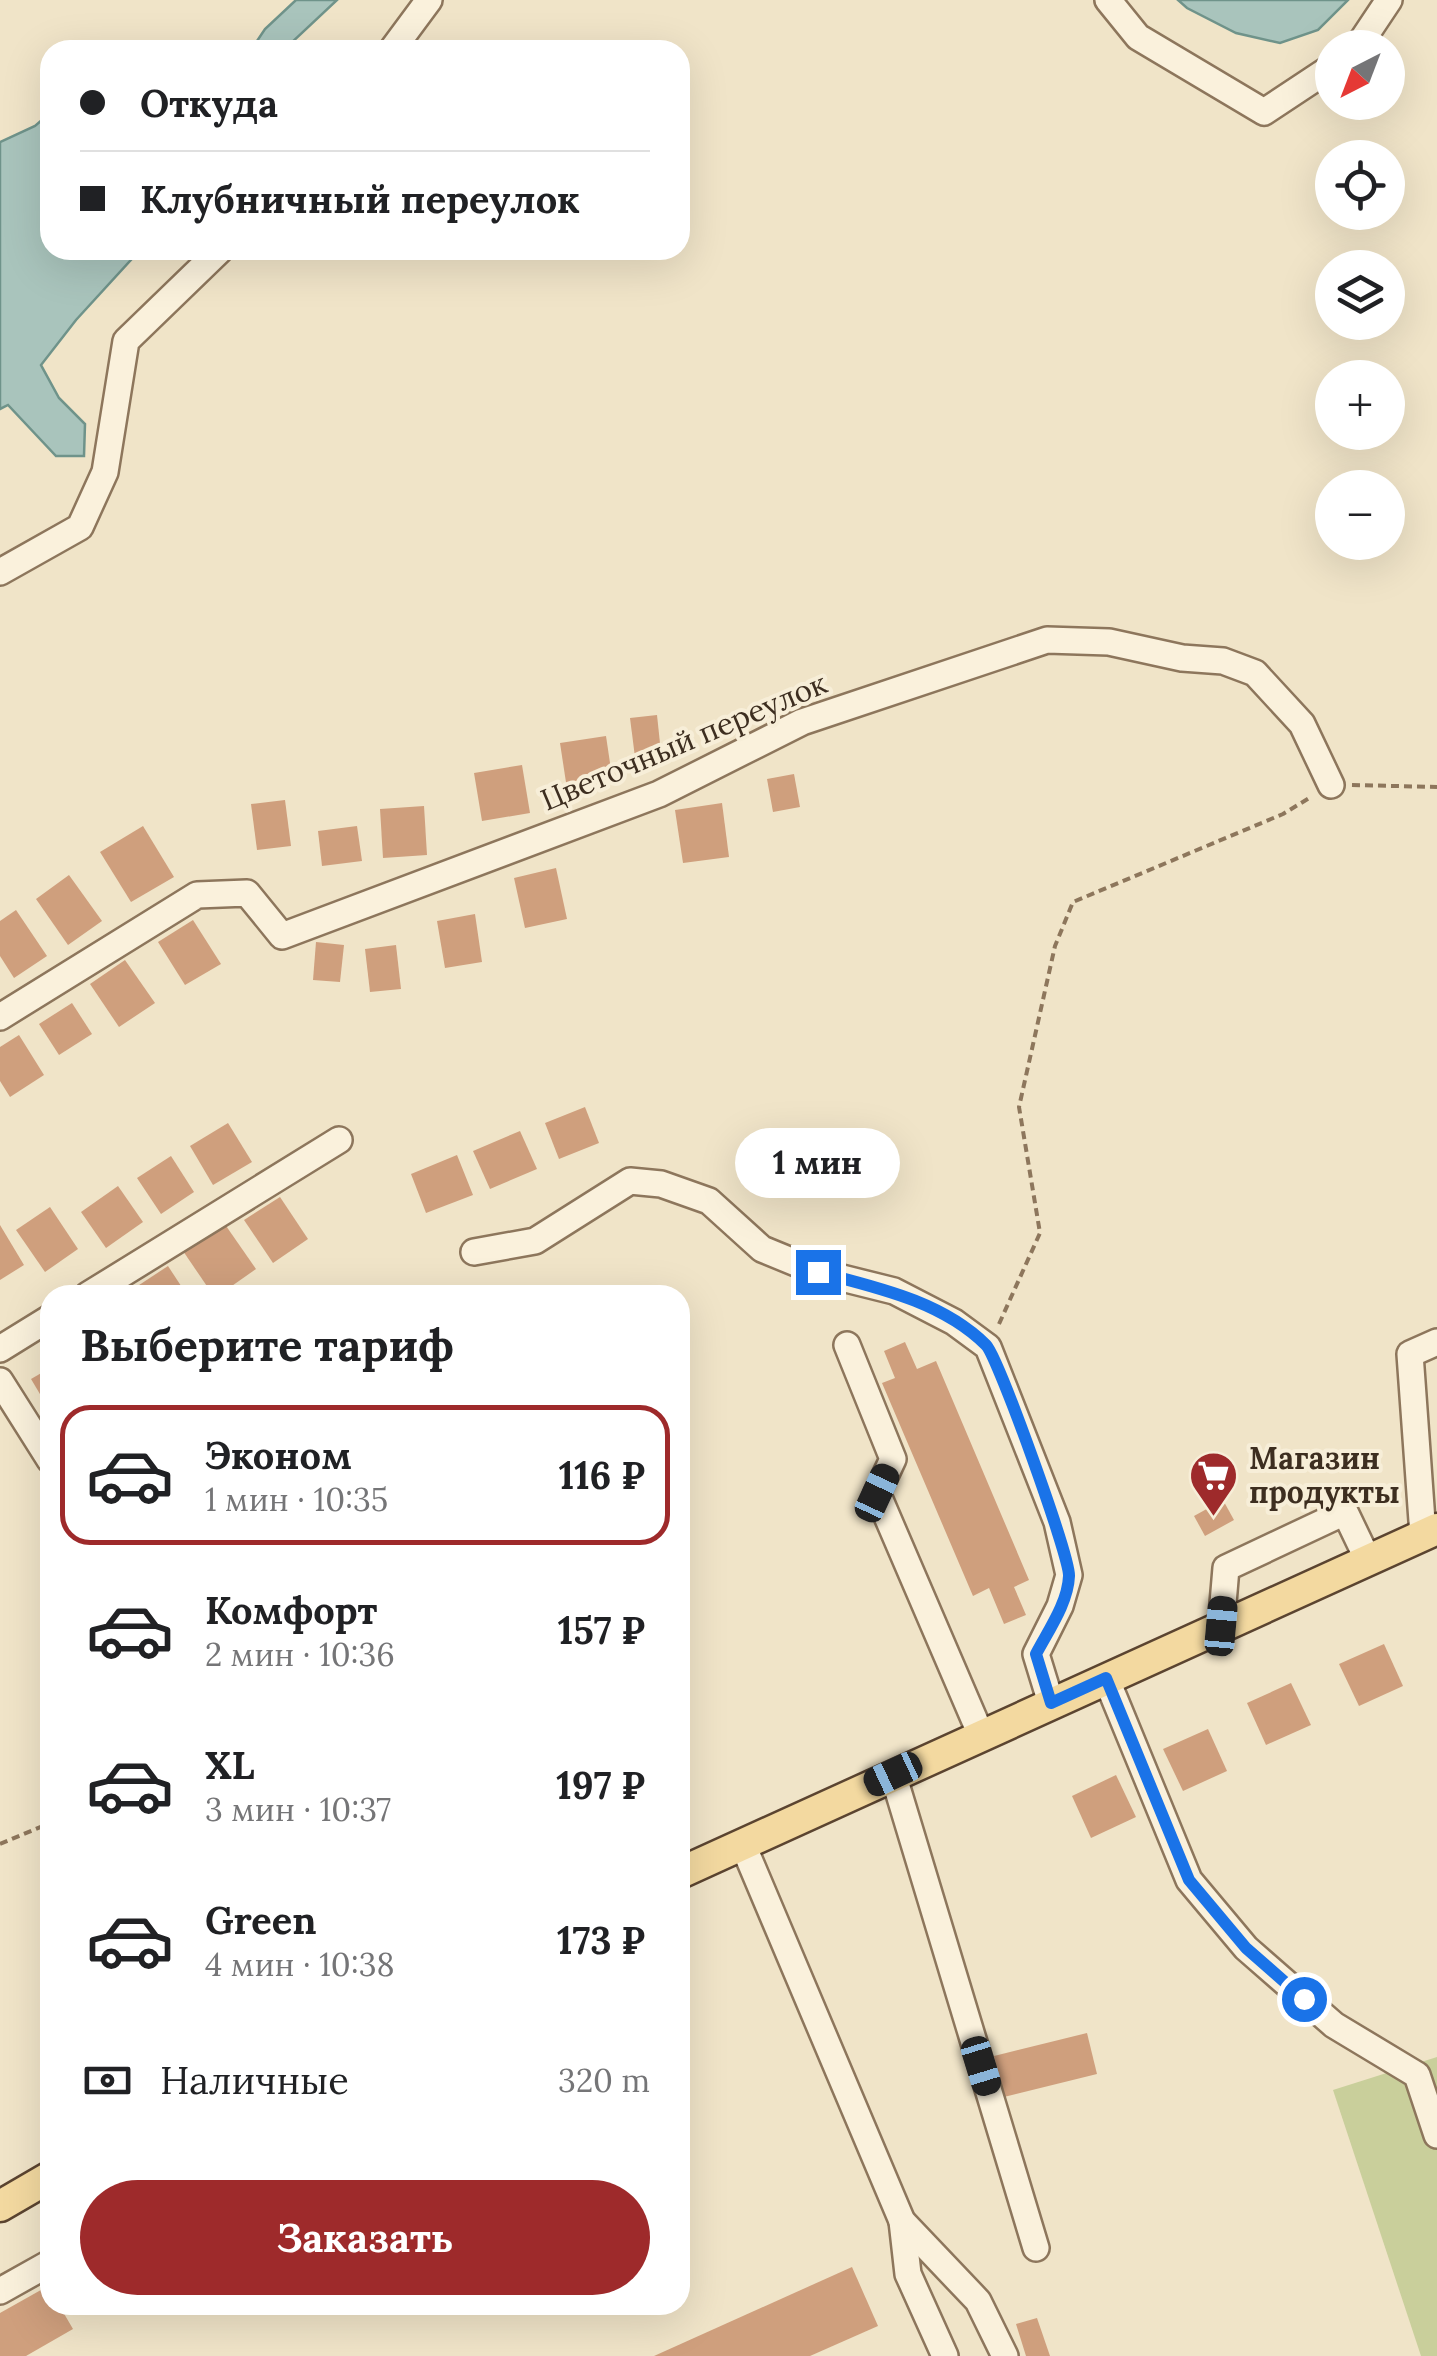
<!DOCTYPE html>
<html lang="ru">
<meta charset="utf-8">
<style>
body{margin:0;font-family:Lora,serif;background:#f2f2f2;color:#202124;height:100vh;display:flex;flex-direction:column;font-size:38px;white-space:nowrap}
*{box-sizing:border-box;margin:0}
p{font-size:32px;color:#757577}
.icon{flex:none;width:55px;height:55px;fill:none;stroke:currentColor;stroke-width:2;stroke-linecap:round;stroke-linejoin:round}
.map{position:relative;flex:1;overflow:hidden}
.drawer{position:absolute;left:40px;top:1285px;width:650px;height:1030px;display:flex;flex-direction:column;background:#fff;border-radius:30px;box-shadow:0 10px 40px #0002}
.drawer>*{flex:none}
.guide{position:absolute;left:40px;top:40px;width:650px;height:220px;border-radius:30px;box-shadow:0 10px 40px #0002;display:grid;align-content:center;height:220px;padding:0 40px;background:#fff}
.needle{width:65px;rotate:222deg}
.controls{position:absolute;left:1315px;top:30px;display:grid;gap:20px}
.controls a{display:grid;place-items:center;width:90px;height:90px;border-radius:50%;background:#fff;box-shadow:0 10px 40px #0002;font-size:50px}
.end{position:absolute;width:45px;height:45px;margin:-22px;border:12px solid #1a73e8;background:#fff;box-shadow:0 0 0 5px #fff}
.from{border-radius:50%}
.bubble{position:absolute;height:70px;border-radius:35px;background:#fff;box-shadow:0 10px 40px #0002;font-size:32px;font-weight:800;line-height:70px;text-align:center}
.car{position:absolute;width:30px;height:60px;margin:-30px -15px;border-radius:12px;box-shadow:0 0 8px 2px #0007;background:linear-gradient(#222 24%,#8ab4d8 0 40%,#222 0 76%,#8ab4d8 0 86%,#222 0)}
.guide b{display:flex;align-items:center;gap:35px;height:95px;font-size:38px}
.guide b+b{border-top:2px solid #e0e0e0}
.guide i{width:25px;height:25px;background:#202124}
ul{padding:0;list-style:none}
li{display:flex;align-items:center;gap:30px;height:140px;margin:0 20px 15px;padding:0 20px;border:5px solid transparent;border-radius:30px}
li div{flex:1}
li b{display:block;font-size:38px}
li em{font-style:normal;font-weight:800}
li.on{border-color:#9e2a2b}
li>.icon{width:90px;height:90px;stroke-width:1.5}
h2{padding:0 40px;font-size:45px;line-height:120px}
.pay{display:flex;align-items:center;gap:25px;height:110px;padding:0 40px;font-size:38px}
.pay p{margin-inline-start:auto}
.button{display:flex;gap:20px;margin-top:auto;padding:20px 40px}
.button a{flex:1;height:115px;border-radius:60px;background:#9e2a2b;color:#fff;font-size:40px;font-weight:800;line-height:115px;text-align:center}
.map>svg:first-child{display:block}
</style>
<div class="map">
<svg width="1437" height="2356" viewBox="0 0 1437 2356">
<rect width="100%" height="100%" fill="#f0e4c8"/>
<path fill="#c9cf9b" d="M1437 2057V2356H1421L1333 2090Z"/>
<g fill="#a9c4bc" stroke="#6f938a" stroke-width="2.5">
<path d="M296 0H337L290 44 289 50H251L265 29Z"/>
<path d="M1178 0H1348L1318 30 1280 43 1236 33 1187 8Z"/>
<path d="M50 113V250H140L76 320 41 365 59 398 85 424 84 456H56L8 405 0 409V142L35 126Z"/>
</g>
<g fill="#cf9f7d">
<path d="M657 715 662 762 636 765 630 718Z"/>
<path d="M606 736 613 783 567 789 560 743Z"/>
<path d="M522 765 530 813 482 821 474 773Z"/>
<path d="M794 774 800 807 773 812 767 779Z"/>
<path d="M285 800 291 846 257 850 251 804Z"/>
<path d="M722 803 729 857 683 863 675 810Z"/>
<path d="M424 806 427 855 383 858 380 809Z"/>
<path d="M143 826 174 877 131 902 100 852Z"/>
<path d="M357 826 362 861 322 866 318 831Z"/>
<path d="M556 868 567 919 525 928 514 878Z"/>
<path d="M69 875 102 921 68 945 36 899Z"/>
<path d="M16 910 47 956 14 978 0 956V921Z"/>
<path d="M475 914 482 962 445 968 437 921Z"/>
<path d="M193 920 221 964 185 985 158 942Z"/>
<path d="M316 942 344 945 340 982 313 980Z"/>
<path d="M396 945 401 989 370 992 365 949Z"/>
<path d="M125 960 155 1003 119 1027 90 984Z"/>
<path d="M72 1003 92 1034 59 1055 39 1024Z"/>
<path d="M19 1035 44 1075 10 1097 0 1081V1047Z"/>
<path d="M585 1107 599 1143 559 1159 545 1123Z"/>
<path d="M228 1123 252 1162 213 1185 190 1146Z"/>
<path d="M520 1131 537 1169 490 1189 473 1151Z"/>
<path d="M457 1155 473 1195 426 1213 411 1174Z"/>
<path d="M171 1156 194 1192 161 1214 137 1178Z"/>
<path d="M118 1186 143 1222 106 1248 81 1212Z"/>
<path d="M280 1197 308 1239 273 1263 244 1220Z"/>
<path d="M50 1207 78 1249 45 1272 16 1230Z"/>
<path d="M224 1223 256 1269 219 1295H213L183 1251Z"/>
<path d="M0 1225 24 1265 0 1280Z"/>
<path d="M168 1266 187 1295H133L130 1291Z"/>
<path d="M905 1342 917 1369 936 1361 1029 1580 1014 1587 1026 1615 1004 1624 989 1588 973 1596 882 1383 895 1378 884 1351Z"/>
<path d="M50 1368V1411L31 1379Z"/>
<path d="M1223 1500 1234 1520 1205 1536 1194 1516Z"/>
<path d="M1384 1644 1403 1686 1359 1706 1339 1664Z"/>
<path d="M1291 1683 1311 1725 1266 1745 1247 1703Z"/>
<path d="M1208 1729 1227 1771 1183 1791 1163 1749Z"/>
<path d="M1116 1775 1136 1817 1091 1838 1072 1796Z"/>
<path d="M1087 2033 1097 2074 1004 2097 994 2056Z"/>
<path d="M852 2267 878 2326 810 2356H654Z"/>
<path d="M48 2286 50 2305H59L73 2329 26 2356H0V2313Z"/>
<path d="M1037 2318 1050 2356H1026L1016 2324Z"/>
</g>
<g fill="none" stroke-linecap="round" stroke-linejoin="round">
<defs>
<g id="minor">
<path d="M1108 0 1138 37 1264 112 1332 67"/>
<path d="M1357 48 1389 0"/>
<path d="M392 50 429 0"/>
<path d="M0 572 80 527 105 472 126 341 220 250"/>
<path d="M0 1017 197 895 247 893 282 936 659 794 802 722 1047 640 1109 642 1182 658 1223 661 1255 673 1302 724 1331 785"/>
<path d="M474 1252 535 1241 630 1181 661 1184 709 1201 762 1249 818 1272 894 1291 954 1322 988 1347 1057 1522 1069 1575 1060 1606 1036 1654 1051 1703"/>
<path d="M88 1295 339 1140"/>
<path d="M847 1345 893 1459 877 1493 981 1735"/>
<path d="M0 1349 50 1318"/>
<path d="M0 1381 50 1460"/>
<path d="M1423 1535 1410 1354 1437 1342"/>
<path d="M1221 1627 1226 1568 1345 1512 1368 1560"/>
<path d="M1106 1678 1189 1880 1246 1948 1334 2025 1417 2075 1437 2135"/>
<path d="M893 1774 1036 2248"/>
<path d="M743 1845 902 2221 978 2301 1005 2356"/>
<path d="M902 2221 908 2274 945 2356"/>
<path d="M0 2291 50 2263"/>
</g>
<g id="major">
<path d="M680 1873 1437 1529"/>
<path d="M0 2206 50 2177"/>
</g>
</defs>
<use href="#minor" stroke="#8d765c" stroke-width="30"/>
<use href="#major" stroke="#5b4430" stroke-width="35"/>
<g stroke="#8d765c" stroke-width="4" stroke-dasharray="8 5" stroke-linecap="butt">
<path d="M1352 785 1437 787"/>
<path d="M999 1324 1040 1233 1019 1107 1055 946 1073 902 1283 814 1311 797"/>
<path d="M0 1844 50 1823"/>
</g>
<use href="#minor" stroke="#faf1dc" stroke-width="25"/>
<use href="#major" stroke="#f3d9a0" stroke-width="30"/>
</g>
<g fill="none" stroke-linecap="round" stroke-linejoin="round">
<path stroke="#1a73e8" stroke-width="12" d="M818 1272C875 1287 942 1301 986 1345 998 1357 1070 1557 1069 1576 1068 1603 1048 1631 1036 1654L1051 1703 1106 1678 1189 1880 1246 1948 1304 1999"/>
</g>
<defs>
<symbol id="supermarket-pin" viewBox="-11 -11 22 30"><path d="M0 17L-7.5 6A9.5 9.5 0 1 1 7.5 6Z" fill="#9e2a2b" stroke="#f7eed8"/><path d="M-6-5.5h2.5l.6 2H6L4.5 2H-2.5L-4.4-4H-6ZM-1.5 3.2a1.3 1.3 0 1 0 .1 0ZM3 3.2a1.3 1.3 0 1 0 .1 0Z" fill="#fff"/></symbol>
</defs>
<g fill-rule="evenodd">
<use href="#supermarket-pin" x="1186" y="1448" width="55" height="75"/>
</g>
<g text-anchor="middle" stroke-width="8" stroke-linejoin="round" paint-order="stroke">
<g font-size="30" fill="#3d2e20" stroke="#f7eed8">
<text transform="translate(684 742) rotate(-23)" y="10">Цветочный переулок</text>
</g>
<g font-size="30" font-weight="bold" fill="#3d2e20" stroke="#f7eed8" text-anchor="start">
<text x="1249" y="1469">Магазин<tspan x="1249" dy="34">продукты</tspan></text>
</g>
</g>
</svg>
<div class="controls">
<a><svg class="needle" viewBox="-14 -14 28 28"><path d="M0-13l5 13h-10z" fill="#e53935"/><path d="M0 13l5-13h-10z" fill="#757577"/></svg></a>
<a><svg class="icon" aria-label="locate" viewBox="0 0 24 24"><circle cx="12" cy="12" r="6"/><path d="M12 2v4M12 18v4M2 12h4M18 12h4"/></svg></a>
<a><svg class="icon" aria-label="layers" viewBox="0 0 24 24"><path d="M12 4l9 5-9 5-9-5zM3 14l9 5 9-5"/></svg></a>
<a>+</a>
<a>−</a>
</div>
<i class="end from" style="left:1304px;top:1999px"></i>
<i class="end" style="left:818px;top:1272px"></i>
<div class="bubble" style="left:735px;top:1128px;width:165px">1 мин</div>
<i class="car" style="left:877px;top:1493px;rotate:25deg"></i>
<i class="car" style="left:1221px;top:1626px;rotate:5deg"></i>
<i class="car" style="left:893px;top:1774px;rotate:245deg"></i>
<i class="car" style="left:981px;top:2066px;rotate:163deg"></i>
<div class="guide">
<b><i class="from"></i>Откуда</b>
<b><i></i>Клубничный переулок</b>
</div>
<section class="drawer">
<h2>Выберите тариф</h2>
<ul>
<li class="on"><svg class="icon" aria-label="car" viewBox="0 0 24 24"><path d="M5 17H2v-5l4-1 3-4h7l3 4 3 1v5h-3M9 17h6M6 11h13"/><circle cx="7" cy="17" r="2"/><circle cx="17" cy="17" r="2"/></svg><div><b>Эконом</b><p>1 мин · 10:35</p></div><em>116 ₽</em></li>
<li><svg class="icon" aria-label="car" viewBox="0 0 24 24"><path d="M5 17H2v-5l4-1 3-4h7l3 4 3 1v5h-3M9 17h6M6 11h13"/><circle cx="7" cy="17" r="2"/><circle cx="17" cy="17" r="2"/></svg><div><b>Комфорт</b><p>2 мин · 10:36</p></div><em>157 ₽</em></li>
<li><svg class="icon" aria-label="car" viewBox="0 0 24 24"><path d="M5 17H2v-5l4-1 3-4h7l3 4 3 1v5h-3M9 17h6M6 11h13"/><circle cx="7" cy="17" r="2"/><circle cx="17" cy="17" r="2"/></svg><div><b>XL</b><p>3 мин · 10:37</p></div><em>197 ₽</em></li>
<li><svg class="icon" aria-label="car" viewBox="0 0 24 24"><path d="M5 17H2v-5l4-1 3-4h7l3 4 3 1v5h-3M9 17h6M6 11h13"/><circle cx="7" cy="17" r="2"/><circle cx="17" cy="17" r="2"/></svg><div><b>Green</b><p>4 мин · 10:38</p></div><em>173 ₽</em></li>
</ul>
<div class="pay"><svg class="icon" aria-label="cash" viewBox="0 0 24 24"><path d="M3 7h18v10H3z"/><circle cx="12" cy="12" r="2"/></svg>Наличные<p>320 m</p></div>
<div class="button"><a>Заказать</a></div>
</section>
</div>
